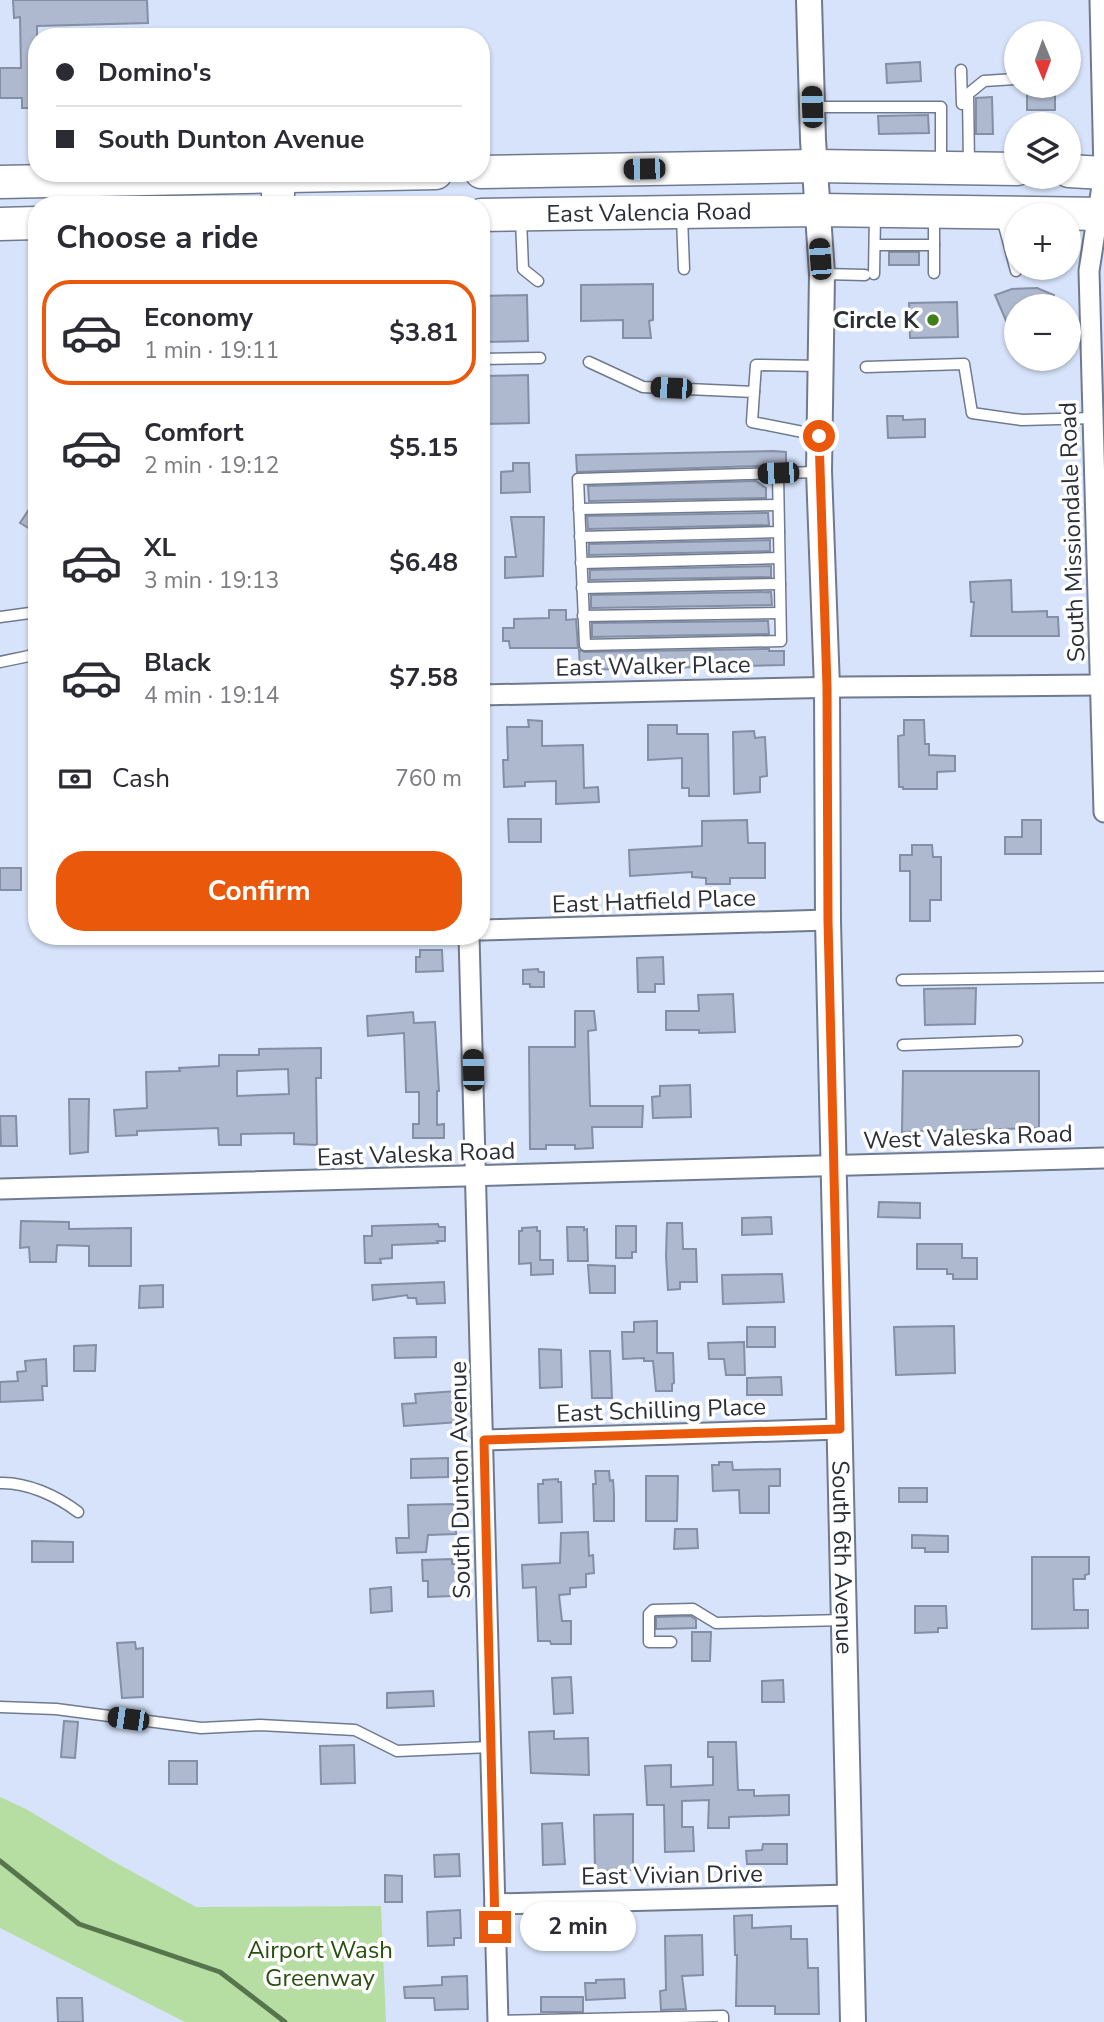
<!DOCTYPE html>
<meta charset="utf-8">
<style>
body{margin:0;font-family:"Nunito Sans",sans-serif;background:#f2f2f3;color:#2b2b33;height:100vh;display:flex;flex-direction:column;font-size:26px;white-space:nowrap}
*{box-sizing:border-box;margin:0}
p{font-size:23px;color:#7c7c81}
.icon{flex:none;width:38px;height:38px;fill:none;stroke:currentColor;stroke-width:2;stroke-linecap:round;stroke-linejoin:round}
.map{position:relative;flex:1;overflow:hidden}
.sheet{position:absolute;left:28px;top:196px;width:462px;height:749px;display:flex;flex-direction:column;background:#fff;border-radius:28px;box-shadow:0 2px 5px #0004}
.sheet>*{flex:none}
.guide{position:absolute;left:28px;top:28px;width:462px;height:154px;border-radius:28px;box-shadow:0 2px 5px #0004;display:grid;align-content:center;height:154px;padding:0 28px;background:#fff}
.needle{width:46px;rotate:179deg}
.controls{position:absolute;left:1004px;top:21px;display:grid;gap:14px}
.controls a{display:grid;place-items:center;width:77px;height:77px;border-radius:50%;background:#fff;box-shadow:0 2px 5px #0004;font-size:35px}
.end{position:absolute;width:32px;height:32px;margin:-16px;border:9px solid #ea580c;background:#fff;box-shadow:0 0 0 4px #fff}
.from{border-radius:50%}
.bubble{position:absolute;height:49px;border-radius:24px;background:#fff;box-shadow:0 2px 5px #0004;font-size:23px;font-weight:700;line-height:49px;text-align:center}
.car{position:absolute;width:21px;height:42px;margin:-21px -10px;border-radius:9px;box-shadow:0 0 5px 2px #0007;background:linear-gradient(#222 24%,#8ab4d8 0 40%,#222 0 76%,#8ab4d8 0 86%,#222 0)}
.guide b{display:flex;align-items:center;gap:24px;height:66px;font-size:26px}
.guide b+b{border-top:2px solid #e1e1e2}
.guide i{width:18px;height:18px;background:#2b2b33}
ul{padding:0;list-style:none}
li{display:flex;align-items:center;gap:21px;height:105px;margin:0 14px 10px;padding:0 14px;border:4px solid transparent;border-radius:28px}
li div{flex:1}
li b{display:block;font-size:26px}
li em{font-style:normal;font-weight:700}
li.selected{border-color:#ea580c}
li>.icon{width:63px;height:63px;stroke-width:1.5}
h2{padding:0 28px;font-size:32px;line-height:84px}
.pay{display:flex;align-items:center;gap:18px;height:77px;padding:0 28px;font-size:26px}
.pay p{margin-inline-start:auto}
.primary-button{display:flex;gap:14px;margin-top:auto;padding:14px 28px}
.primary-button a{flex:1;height:80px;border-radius:28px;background:#ea580c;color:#fff;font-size:28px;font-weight:700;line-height:80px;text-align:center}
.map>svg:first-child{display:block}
</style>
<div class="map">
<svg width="1104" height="2022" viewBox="0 0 1104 2022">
<rect width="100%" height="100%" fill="#d7e3fa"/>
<path fill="#b6dea2" d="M0 1797 26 1809 111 1860 196 1907 381 1906 386 2022H185L0 1928Z"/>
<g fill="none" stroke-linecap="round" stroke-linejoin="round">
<path stroke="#57754d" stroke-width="5" d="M0 1861 79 1924 220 1972 285 2022"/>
</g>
<g fill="#aeb9cf" stroke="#848ea4" stroke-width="2" fill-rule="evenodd">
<path d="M13 0H147L148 23 37 26V108H22V98H0V68H21L20 17 14 18Z"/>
<path d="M920 62 921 81 887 83 886 64Z"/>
<rect x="1027" y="86" width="28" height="24"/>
<path d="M992 97 993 134H976V98Z"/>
<path d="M928 115 929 133 879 134 878 116Z"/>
<rect x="889" y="252" width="30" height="13"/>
<path d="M653 284V320L649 321 651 338H623V320L581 321V285Z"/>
<path d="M1037 288 1054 295 1051 306H1017V346L995 295 1012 289Z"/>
<path d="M527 295 528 341 481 342V296Z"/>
<path d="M957 302 958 337 910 338 909 303Z"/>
<path d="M528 375 529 423 481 424V376Z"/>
<path d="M887 416H903V420L925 419V437L888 438Z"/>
<path d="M773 451 786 452V465L577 472 576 455Z"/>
<path d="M513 463H529L530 492 501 493V472L513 471Z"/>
<path d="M756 481 766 488V498L589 501 588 486Z"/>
<path d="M37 497V533L20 523Z"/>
<path d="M768 513 769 525 588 529 587 516Z"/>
<path d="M511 517H544L543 576 505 578V557H516Z"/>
<path d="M770 540V551L589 555V544Z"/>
<path d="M771 566V577L590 580V570Z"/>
<path d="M1011 580 1012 612 1047 611V617H1058L1059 636H971L974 602H971L970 582Z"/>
<path d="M771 592 772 605 591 608V595Z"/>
<path d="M549 610H566V620L576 619 578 648H510L509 641H503V628H514V619L549 618Z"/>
<path d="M768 621 769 634 592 637V623Z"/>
<path d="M769 649V651H784V665L580 670 579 650 585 652Z"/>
<path d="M528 720 542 721V746L583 745 584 788 598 787 599 802 556 804V781L525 782V786L504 787 503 760H508L507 727H529Z"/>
<path d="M904 720H924L925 744H929V755L955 756V771L937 772V789H903V787H899L898 736 904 735Z"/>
<path d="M648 725H677V734H708L709 796H689V788H682V758L648 760Z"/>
<path d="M754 731 755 738 765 737 767 776 760 777V792L734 794 733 732Z"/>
<path d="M508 819H541V842H509Z"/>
<path d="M747 820 748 843H765V878H730V884H706V878L692 877V872L630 876 629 850 702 846V821Z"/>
<path d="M1022 820H1041V854H1005V837H1022Z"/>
<path d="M912 845H932L933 857H941V900H930V921H910V871H900V855H912Z"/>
<rect x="0" y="868" width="21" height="22"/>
<path d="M420 950H442L443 971 416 972V957H420Z"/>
<path d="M663 957 664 984H655V992H638L637 958Z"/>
<path d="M538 969 539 972H544V987H530V984H523V970Z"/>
<path d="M976 988 975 1024 925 1025 924 989Z"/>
<path d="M733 994 735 1032 699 1033V1030H666V1011H699L698 995Z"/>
<path d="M575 1011H594L596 1030 588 1031 590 1106H643L642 1127H592L593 1148 575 1149V1145H546V1149H530L529 1047H575Z"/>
<path d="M413 1012 414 1023 435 1022 439 1091H437V1125L444 1124V1138H413V1124H419V1092H406L404 1033 368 1036 367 1016Z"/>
<path d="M321 1048V1078H316L317 1145 294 1144V1133L241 1134V1145H219L218 1128 137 1131V1135L116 1136 114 1110 147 1108 146 1072 180 1071 179 1068 219 1066V1055H259V1049ZM288 1069 289 1094 237 1096V1071Z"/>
<path d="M903 1071H1039V1128L902 1132Z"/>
<path d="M690 1085 691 1117 653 1118 652 1097 660 1096V1086Z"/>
<path d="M69 1099H89L88 1152 70 1154Z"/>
<path d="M0 1116H16L17 1146H1Z"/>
<path d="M879 1202 920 1203V1218L878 1217Z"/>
<path d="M771 1217 772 1234 742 1235V1218Z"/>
<path d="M21 1221 69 1222V1229L131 1228V1266H89V1246L57 1245 56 1262H30L29 1247 20 1248Z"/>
<path d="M667 1223H682L683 1249H696L697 1282H680V1289L668 1290 666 1256Z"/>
<path d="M438 1224 439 1227H445V1241H437L438 1243 392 1245V1258L380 1259 381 1263H365L364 1236H372V1226Z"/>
<path d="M616 1226H636V1252H632V1258H616Z"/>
<path d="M537 1227V1231H540V1260H553V1274L531 1275V1263L519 1264V1231H522V1228Z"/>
<path d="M567 1227H584V1230L587 1229 588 1261H568Z"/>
<path d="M917 1244H962V1258H977V1279H953V1274H947V1269H917Z"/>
<path d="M588 1265 615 1266V1293H590Z"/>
<path d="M782 1274 784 1302 723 1304 722 1275Z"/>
<path d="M444 1282 445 1303 417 1304 416 1298H408L407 1295 373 1300 372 1285Z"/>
<path d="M163 1285V1307L139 1308 140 1286Z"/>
<path d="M657 1321V1353H673L674 1383 672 1384V1391H656L653 1361H644V1358L623 1359 622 1332H634V1322Z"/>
<path d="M954 1326 955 1373 896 1375 894 1327Z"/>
<rect x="747" y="1327" width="28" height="20"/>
<path d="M436 1337V1357L395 1358 394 1338Z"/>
<path d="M744 1342 745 1375H726L724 1359H709L708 1343Z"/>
<path d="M96 1345 95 1371H74V1346Z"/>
<path d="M539 1349 561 1350 562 1387 540 1388Z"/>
<path d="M590 1351H610L612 1398H592Z"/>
<path d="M46 1359 47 1386H42L43 1400 0 1402V1382L18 1381 17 1372 26 1371 25 1361Z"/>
<path d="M781 1377 782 1395H747V1378Z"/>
<path d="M457 1391 459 1422 404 1426 402 1404 416 1403 415 1394Z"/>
<path d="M448 1458V1477L411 1478V1459Z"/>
<path d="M719 1462H732L733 1470 780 1469V1486H769V1513H740L739 1490 713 1491 712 1465H719Z"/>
<path d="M595 1471H609L610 1481 613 1480 614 1494V1521H594L593 1484H596Z"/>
<path d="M646 1476H678L677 1521H646Z"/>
<path d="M558 1479V1482H561L562 1522 539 1523 538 1484H543V1480Z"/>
<rect x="899" y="1488" width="28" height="14"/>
<path d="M455 1504 456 1534 428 1535 426 1552 397 1553 396 1538H409L408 1505Z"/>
<path d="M675 1529H697L698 1548 674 1549Z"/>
<path d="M588 1532 589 1556 593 1555 594 1573 586 1574V1587L570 1588V1594L559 1595 562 1621H571V1644H551L550 1641H538L536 1587 523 1588 522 1565 560 1563 561 1533Z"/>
<path d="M912 1535 948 1536V1552H925V1548H912Z"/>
<path d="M32 1541 73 1542V1562H32Z"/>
<path d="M1032 1557H1089V1574L1085 1575V1579H1073L1074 1610H1088V1628L1032 1629Z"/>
<path d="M452 1559V1564H460L461 1590H452V1596L428 1597V1581H423L422 1560Z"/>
<path d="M391 1587 392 1611 371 1613 370 1589Z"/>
<path d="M915 1606H946L947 1628H938V1632L915 1633Z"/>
<path d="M691 1616 696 1620V1628L656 1629V1617Z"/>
<path d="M692 1632H711L710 1661H692Z"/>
<path d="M135 1642 136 1649 143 1648V1697L122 1698 117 1643Z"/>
<path d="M571 1677 573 1713 554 1714 552 1678Z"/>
<path d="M783 1680 784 1702H762V1681Z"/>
<path d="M433 1691 434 1706 387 1708V1693Z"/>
<path d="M64 1721 78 1722 75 1758 61 1757Z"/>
<path d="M554 1731V1739L588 1738 589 1775 531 1773 529 1732Z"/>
<path d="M708 1742H736L738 1790H754V1796L789 1795V1815L729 1817V1828H708L709 1800 682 1801V1827H693L694 1851 665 1852 664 1805H647L645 1766 671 1765V1787L713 1785V1757H708Z"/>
<path d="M354 1745 355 1783 321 1784 320 1746Z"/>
<rect x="169" y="1761" width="28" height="23"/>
<path d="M633 1814V1870L595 1871 594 1815Z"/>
<path d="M562 1823 565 1864 543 1865 542 1824Z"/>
<path d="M763 1844H787V1864H747L746 1851 762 1850Z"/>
<path d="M459 1854 460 1876 435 1877 434 1855Z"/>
<path d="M385 1875 402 1876V1902H385Z"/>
<path d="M460 1910 461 1938H454V1945L428 1946 427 1912Z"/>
<path d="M752 1915V1928L791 1926V1939H807L808 1968H818L819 2014H775V2006H736L737 1955H735L734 1916Z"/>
<path d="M702 1935 703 1975 682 1976 686 2009 661 2010 660 1991 666 1990 665 1936Z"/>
<path d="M467 1976 468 2009 435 2010 434 1998H405L404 1987 442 1985V1977Z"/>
<path d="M624 1979 625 1998 586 2000 585 1983H596V1980Z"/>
<rect x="541" y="1997" width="42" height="15"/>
<path d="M57 1998H82L83 2022H58Z"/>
</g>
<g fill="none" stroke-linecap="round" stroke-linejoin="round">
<defs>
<g id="service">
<path d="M961 70 962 104"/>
<path d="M814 107H941V164"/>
<path d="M969 164 968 94 984 81 1015 79"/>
<path d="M682 217 684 269"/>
<path d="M1002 218 1016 271"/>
<path d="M521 219 523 269 538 281"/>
<path d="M875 245H934"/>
<path d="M934 273V214"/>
<path d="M824 274 865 275"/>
<path d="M874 274 875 215"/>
<path d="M481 359 540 358"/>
<path d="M589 362 643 387 754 392 752 422 818 435"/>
<path d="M866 367 964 364 972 413 1022 420 1094 418"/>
<path d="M754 392 756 365 820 366"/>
<path d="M778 473 781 641 585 645 578 479 817 472"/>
<path d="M579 509 778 505"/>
<path d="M580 537 779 532"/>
<path d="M581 563 779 558"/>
<path d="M582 588 780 584"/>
<path d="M583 616 780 613"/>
<path d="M0 617 37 612"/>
<path d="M0 662 29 656 37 651"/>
<path d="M902 980 1104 977"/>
<path d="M903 1045 1017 1041"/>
<path d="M0 1483C27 1482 57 1496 78 1512"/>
<path d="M671 1642H649V1614L653 1610 693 1609 716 1623 844 1620"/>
<path d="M0 1707 56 1709 201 1728 260 1725 355 1730 397 1751 491 1747"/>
<path d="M498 2021 723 2016V2022"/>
</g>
<g id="minor">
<path d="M1100 0 1104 173 1089 271 1104 812"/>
<path d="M481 695 844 687 1100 685"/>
<path d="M481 930 828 920"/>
<path d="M469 936 498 2022"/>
<path d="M0 1189 1104 1158"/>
<path d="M484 1440 840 1429"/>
<path d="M495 1904 850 1895"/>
</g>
<g id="tertiary">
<path id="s1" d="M809 0 813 140 822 274 819 471 827 687 828 920 853 2022"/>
</g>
<g id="primary">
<path d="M1069 171 1104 173"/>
<path d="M481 172 815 166 1017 169"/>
<path d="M278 176V205"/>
<path d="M0 182 436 173"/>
<path id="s2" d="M481 215 818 210 1104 214"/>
<path d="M0 224 37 223"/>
</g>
</defs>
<use href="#service" stroke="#707a8f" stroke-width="13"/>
<use href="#minor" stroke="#707a8f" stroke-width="23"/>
<use href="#tertiary" stroke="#707a8f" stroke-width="28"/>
<use href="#primary" stroke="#707a8f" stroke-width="35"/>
<use href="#service" stroke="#fff" stroke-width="10"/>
<use href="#minor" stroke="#fff" stroke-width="19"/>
<use href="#tertiary" stroke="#fff" stroke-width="24"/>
<use href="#primary" stroke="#fff" stroke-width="32"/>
</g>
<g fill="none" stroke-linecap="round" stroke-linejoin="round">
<path stroke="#ea580c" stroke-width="9" d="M495 1927 484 1440 840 1429 828 920 827 687 819 436"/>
</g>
<circle fill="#427e19" stroke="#fff" stroke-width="2.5" cx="933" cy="320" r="7"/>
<g text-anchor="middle" stroke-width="7" stroke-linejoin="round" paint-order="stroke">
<g font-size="24" fill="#2b3038" stroke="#fff">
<text dy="8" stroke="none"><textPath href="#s2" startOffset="168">East Valencia Road</textPath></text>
<text transform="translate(1072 532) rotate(-92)" y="8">South Missiondale Road</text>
<text transform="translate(653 666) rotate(-1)" y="8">East Walker Place</text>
<text transform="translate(654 901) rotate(-2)" y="8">East Hatfield Place</text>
<text transform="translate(968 1137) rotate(-2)" y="8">West Valeska Road</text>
<text transform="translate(416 1154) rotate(-2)" y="8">East Valeska Road</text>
<text transform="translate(661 1410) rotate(-2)" y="8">East Schilling Place</text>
<text transform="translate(460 1480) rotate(-91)" y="8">South Dunton Avenue</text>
<text dy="8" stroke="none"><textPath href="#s1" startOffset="1558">South 6th Avenue</textPath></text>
<text transform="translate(672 1875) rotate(-1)" y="8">East Vivian Drive</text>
</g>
<g font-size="24" font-weight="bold" fill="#2b3038" stroke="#fff" text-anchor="end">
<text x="919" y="328">Circle K</text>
</g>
<g font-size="24" fill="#284f0d" stroke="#fff">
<text x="320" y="1958">Airport Wash<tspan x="320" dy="28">Greenway</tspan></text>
</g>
</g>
</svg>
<div class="controls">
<a><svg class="needle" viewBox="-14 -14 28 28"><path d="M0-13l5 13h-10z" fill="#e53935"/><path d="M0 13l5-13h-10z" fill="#7c7c81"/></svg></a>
<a><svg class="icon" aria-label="layers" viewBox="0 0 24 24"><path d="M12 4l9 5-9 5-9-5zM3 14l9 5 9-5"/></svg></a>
<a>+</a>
<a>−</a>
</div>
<i class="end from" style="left:819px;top:436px"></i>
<i class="end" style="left:495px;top:1927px"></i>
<div class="bubble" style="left:520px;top:1902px;width:116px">2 min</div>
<i class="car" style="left:812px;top:107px;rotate:358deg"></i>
<i class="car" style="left:644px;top:169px;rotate:269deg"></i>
<i class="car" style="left:820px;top:259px;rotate:356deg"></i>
<i class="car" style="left:671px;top:388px;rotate:273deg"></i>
<i class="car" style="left:778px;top:473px;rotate:268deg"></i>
<i class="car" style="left:473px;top:1070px;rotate:359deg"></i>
<i class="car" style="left:128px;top:1719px;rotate:278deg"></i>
<div class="guide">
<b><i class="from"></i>Domino's</b>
<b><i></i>South Dunton Avenue</b>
</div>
<section class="sheet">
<h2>Choose a ride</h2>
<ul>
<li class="selected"><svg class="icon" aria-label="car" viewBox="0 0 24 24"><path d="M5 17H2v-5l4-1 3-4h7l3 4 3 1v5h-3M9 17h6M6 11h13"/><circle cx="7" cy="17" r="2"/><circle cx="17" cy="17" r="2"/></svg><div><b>Economy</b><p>1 min · 19:11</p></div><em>$3.81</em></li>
<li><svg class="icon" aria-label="car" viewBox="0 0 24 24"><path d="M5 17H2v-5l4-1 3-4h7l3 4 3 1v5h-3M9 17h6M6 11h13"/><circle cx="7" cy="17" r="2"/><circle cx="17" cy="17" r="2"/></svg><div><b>Comfort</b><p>2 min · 19:12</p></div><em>$5.15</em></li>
<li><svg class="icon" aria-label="car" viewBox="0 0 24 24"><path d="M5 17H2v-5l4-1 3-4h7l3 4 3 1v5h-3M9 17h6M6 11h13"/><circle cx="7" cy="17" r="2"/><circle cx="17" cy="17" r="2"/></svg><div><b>XL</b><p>3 min · 19:13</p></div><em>$6.48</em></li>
<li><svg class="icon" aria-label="car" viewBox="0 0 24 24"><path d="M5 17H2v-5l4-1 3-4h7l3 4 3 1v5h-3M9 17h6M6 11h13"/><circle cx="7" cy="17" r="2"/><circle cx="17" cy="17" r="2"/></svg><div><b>Black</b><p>4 min · 19:14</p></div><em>$7.58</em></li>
</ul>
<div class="pay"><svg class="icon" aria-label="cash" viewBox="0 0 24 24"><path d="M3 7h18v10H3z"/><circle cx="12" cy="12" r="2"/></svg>Cash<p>760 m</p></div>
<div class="primary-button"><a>Confirm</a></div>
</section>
</div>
